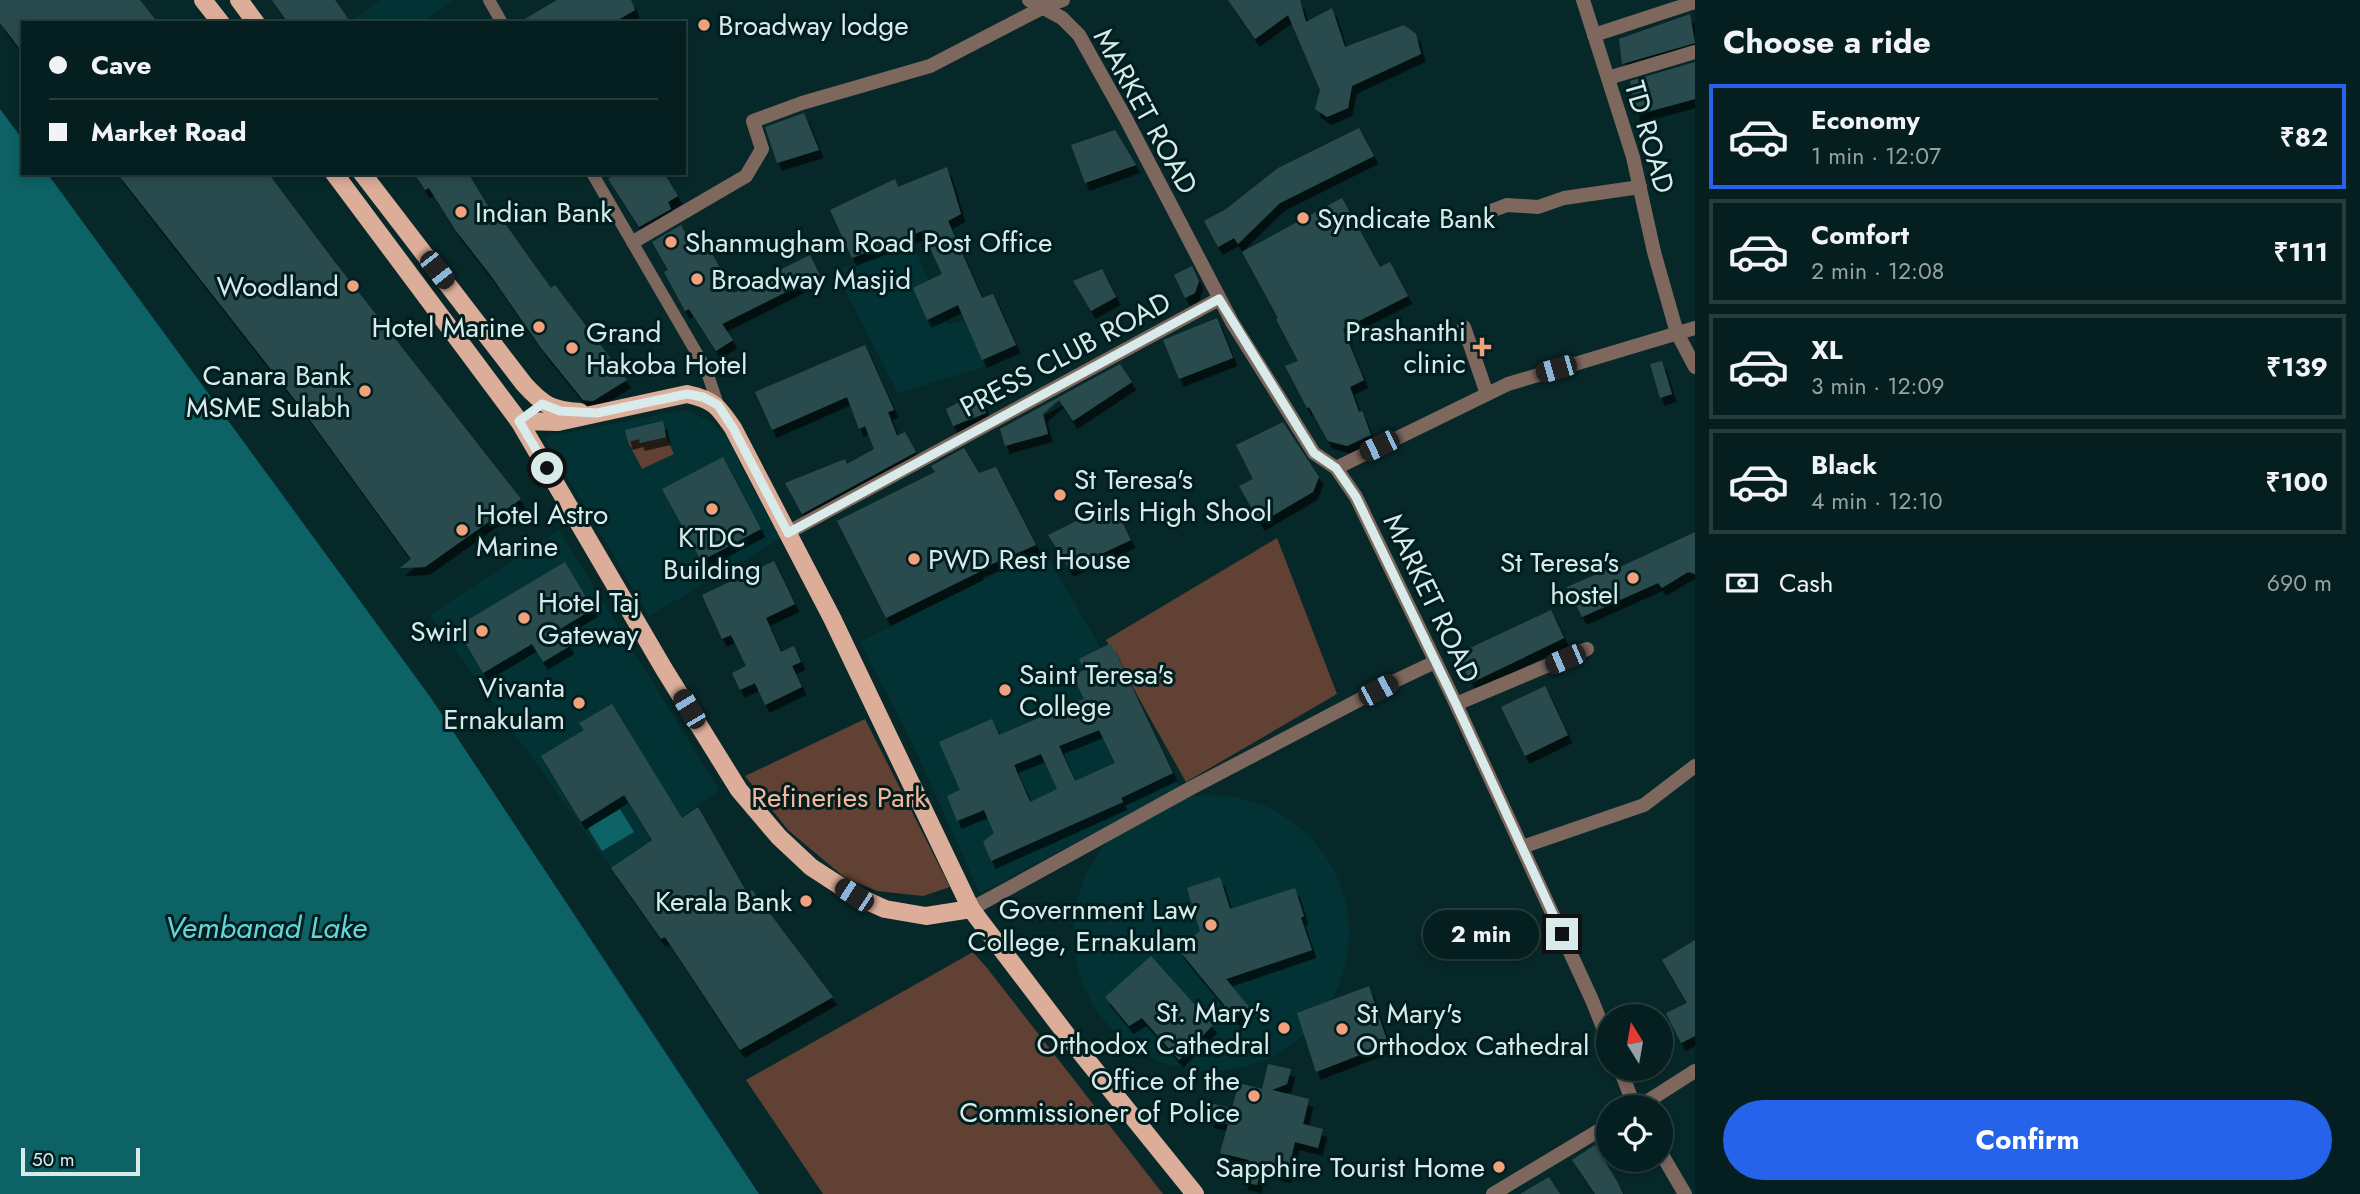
<!DOCTYPE html>
<meta charset="utf-8">
<style>
body{margin:0;font-family:Jost,sans-serif;background:#0e2728;color:#f1f3f6;height:100vh;display:flex;flex-direction:column;font-size:26px;white-space:nowrap}
*{box-sizing:border-box;margin:0}
p{font-size:23px;color:#97a2a4}
.icon{flex:none;width:38px;height:38px;fill:none;stroke:currentColor;stroke-width:2;stroke-linecap:round;stroke-linejoin:round}
.map{position:relative;flex:1;overflow:hidden}
.panel{display:flex;flex-direction:column;background:#051e1f;width:665px}
.panel>*{flex:none}
.top-card{position:absolute;left:21px;top:21px;width:665px;height:154px;border-radius:0px;box-shadow:0 4px 10px #0003,0 0 0 2px #263c3d;display:grid;align-content:center;height:154px;padding:0 28px;background:#051e1f}
.needle{width:46px;rotate:349deg}
.fabs{position:absolute;left:1596px;top:1004px;display:grid;gap:14px}
.fabs a{display:grid;place-items:center;width:77px;height:77px;border-radius:50%;background:#051e1f;box-shadow:0 4px 10px #0003,0 0 0 2px #263c3d;font-size:35px}
.scale{position:absolute;left:21px;bottom:18px;width:119px;box-sizing:border-box;padding-left:7px;border:4px solid #d8eaea;border-top:0;font-size:19px;line-height:24px;white-space:nowrap;color:#d8eaea;-webkit-text-stroke:5px #001e1f;paint-order:stroke}
.end{position:absolute;width:32px;height:32px;margin:-16px;border:9px solid #d8eaea;background:#111;box-shadow:0 0 0 4px #111}
.from{border-radius:50%}
.bubble{position:absolute;height:49px;border-radius:24px;background:#051e1f;box-shadow:0 4px 10px #0003,0 0 0 2px #263c3d;font-size:23px;font-weight:700;line-height:49px;text-align:center}
.car{position:absolute;width:21px;height:42px;margin:-21px -10px;border-radius:9px;box-shadow:0 0 5px 2px #0007;background:linear-gradient(#222 24%,#8ab4d8 0 40%,#222 0 76%,#8ab4d8 0 86%,#222 0)}
.top-card b{display:flex;align-items:center;gap:24px;height:66px;font-size:26px}
.top-card b+b{border-top:2px solid #263c3d}
.top-card i{width:18px;height:18px;background:#f1f3f6}
ul{padding:0;list-style:none}
li{display:flex;align-items:center;gap:21px;height:105px;margin:0 14px 10px;padding:0 14px;border:4px solid #263c3d;border-radius:0px}
li div{flex:1}
li b{display:block;font-size:26px}
li em{font-style:normal;font-weight:700}
li.active{border-color:#2563eb}
li>.icon{width:63px;height:63px;stroke-width:1.5}
h2{padding:0 28px;font-size:32px;line-height:84px}
.pay{display:flex;align-items:center;gap:18px;height:77px;padding:0 28px;font-size:26px}
.pay p{margin-inline-start:auto}
.cta{display:flex;gap:14px;margin-top:auto;padding:14px 28px}
.cta a{flex:1;height:80px;border-radius:42px;background:#2563eb;color:#fff;font-size:28px;font-weight:700;line-height:80px;text-align:center}
main{display:flex;flex:1;min-height:0}
.map>svg:first-child{display:block}
</style>
<main>
<div class="map">
<svg width="1695" height="1194" viewBox="0 0 1695 1194">
<defs>
<filter id="shadow"><feDropShadow dx="4.5" dy="8" stdDeviation="0" flood-color="#0009"/></filter>
</defs>
<rect width="100%" height="100%" fill="#072829"/>
<g fill="#033234">
<path d="M380 0H451V1L420 23H349Z"/>
<path d="M911 240 948 325 966 320 991 365 898 393 835 271Z"/>
<path d="M685 410 708 420 724 433 780 539 649 616 544 437Z"/>
<path d="M559 530 719 790 611 868 430 615Z"/>
<path d="M1044 550 1181 787 980 893 910 738 860 642Z"/>
<circle cx="1211" cy="933" r="138"/>
</g>
<g fill="#604133">
<path d="M666 437 674 454 642 469 628 442 639 439 641 443Z"/>
<path d="M1277 538 1337 694 1186 782 1106 640Z"/>
<path d="M865 719 950 887 923 896 877 891 844 877 788 830 745 776Z"/>
<path d="M973 952 987 968 1163 1194H823L746 1080Z"/>
</g>
<g fill="#0d6265">
<path d="M0 109 23 140V173H47L431 698 759 1194H0Z"/>
<path d="M620 809 634 832 602 851 588 828Z"/>
</g>
<g fill="#2c4c4d" fill-rule="evenodd" filter="url(#shadow)">
<path d="M0 0H140L158 23H23V53L0 23Z"/>
<path d="M272 0H335L351 23H288Z"/>
<path d="M557 0H631L635 10 613 23H518Z"/>
<path d="M1228 0H1300L1306 22 1332 8 1345 47 1404 25 1416 34 1421 54 1352 86 1348 108 1327 117 1315 109 1320 90 1288 15 1255 39Z"/>
<path d="M1690 14 1695 43 1622 64 1619 39Z"/>
<path d="M1695 62V99L1636 115 1630 81Z"/>
<path d="M804 113 819 150 777 163 765 127Z"/>
<path d="M1359 128 1374 156 1280 203 1238 244 1234 238 1218 247 1204 221 1226 209 1278 168Z"/>
<path d="M1115 130 1136 165 1085 183 1071 145Z"/>
<path d="M947 167 961 214 948 221 982 298 993 294 1016 345 982 360 958 305 927 320 913 288 942 274 922 231 852 258 830 210 895 179 898 187Z"/>
<path d="M117 173H268L334 261 521 499 425 567 400 568 411 559 299 405Z"/>
<path d="M414 173H468L494 216 498 214 551 288 555 285 627 380 593 401 583 400 541 348 492 277 456 231 429 188 425 190Z"/>
<path d="M617 173H664L678 196 668 202 671 209 639 227 608 179Z"/>
<path d="M1342 198 1380 267 1390 262 1408 296 1343 329 1364 380 1350 387 1359 412 1362 411 1371 435 1347 446 1328 441 1309 407 1307 408 1285 366 1298 361 1276 319 1278 318 1242 252Z"/>
<path d="M681 225 697 255 709 248 734 293 810 255 820 275 722 324 733 340 716 351 689 309 685 311 664 272 668 270 652 242Z"/>
<path d="M1192 266 1199 281 1195 293 1185 298 1174 275Z"/>
<path d="M1102 269 1116 297 1091 311 1073 281Z"/>
<path d="M1217 318 1233 358 1179 379 1163 340Z"/>
<path d="M865 345 894 410 888 412 897 436 905 432 916 452 802 514 785 483 845 459 847 464 874 449 865 426 859 429 847 397 772 430 755 392Z"/>
<path d="M1662 361 1672 394 1660 398 1650 364Z"/>
<path d="M1120 364 1132 382 1073 421 1059 400 1043 414 1048 434 1005 446 1000 429Z"/>
<path d="M980 391 986 413 953 426 946 409Z"/>
<path d="M663 421 666 437 640 443 639 439 628 442 625 430Z"/>
<path d="M1283 422 1319 477 1313 492 1260 523 1239 486 1253 479 1236 445Z"/>
<path d="M964 448 979 473 996 467 1036 545 978 570 979 572 886 618 837 521 935 472 931 466Z"/>
<path d="M723 457 761 529 701 561 662 489Z"/>
<path d="M1113 503 1131 540 1069 569 1048 535Z"/>
<path d="M1695 532V574L1688 572 1662 588 1658 583 1582 617 1567 587 1604 571 1618 568Z"/>
<path d="M774 561 795 604 766 618 781 652 794 646 801 662 792 666 802 687 765 705 755 683 740 690 732 673 746 666 731 635 722 639 702 595Z"/>
<path d="M565 562 593 609 560 629 570 646 543 662 532 644 483 673 456 627Z"/>
<path d="M1551 610 1564 638 1471 683 1457 654Z"/>
<path d="M1111 643 1173 773 1121 798 1123 802 991 861 983 842 994 833 984 810 957 821 947 796 960 790 939 742 992 719 999 735 1084 699 1073 676 1084 670 1079 659ZM1099 730 1115 763 1075 781 1059 746ZM1041 754 1057 789 1030 802 1014 765Z"/>
<path d="M1545 686 1568 735 1525 756 1501 707Z"/>
<path d="M612 704 682 818 698 807 747 893 752 890 833 997 740 1050 665 937 661 939 611 868 652 840 624 795 581 822 541 756 584 730 579 723Z"/>
<path d="M1220 877 1230 909 1295 888 1304 916 1301 918 1312 950 1226 979 1249 1007 1235 1018 1178 949 1200 931 1187 888Z"/>
<path d="M1695 940V1036L1681 1043 1666 1013 1687 1003 1662 960Z"/>
<path d="M1151 956 1213 1025 1179 1060 1142 1018 1129 1026 1105 997Z"/>
<path d="M1369 986 1388 1044 1316 1072 1297 1013Z"/>
<path d="M1268 1064 1291 1069 1287 1084 1272 1090 1309 1099 1303 1124 1323 1129 1318 1148 1295 1142 1287 1175 1261 1169 1257 1185 1243 1182 1249 1160 1220 1153 1228 1124 1209 1120 1213 1104 1232 1108 1239 1083 1262 1089Z"/>
<path d="M1595 1145 1618 1183 1623 1194H1595L1572 1160Z"/>
<path d="M1549 1177 1560 1194H1520Z"/>
</g>
<g fill="none" stroke-linecap="round" stroke-linejoin="round">
<g stroke="#7e675d" stroke-width="12">
<path d="M489 0 502 23"/>
<path d="M592 173 706 369 718 405"/>
</g>
<g stroke="#7e675d" stroke-width="14">
<path d="M1594 35 1695 2"/>
<path d="M1608 78 1695 52"/>
<path d="M1491 211 1507 205 1538 207 1564 198 1640 187"/>
<path d="M633 242 746 176 762 149 753 121 802 103 930 66 1044 7 1063 0"/>
<path d="M1464 327 1487 394"/>
<path d="M787 533 1219 299"/>
<path d="M1456 704 1587 649"/>
<path d="M1522 847 1644 805 1695 766"/>
</g>
<g stroke="#7e675d" stroke-width="14">
<path d="M1029 0 1062 18 1079 35 1126 119 1232 322 1314 453 1336 468 1356 497 1456 704 1592 1000 1608 1040"/>
<path d="M1583 0 1633 157 1654 252 1677 333 1695 367"/>
<path d="M1336 468 1508 384 1695 328"/>
<path d="M971 909 1191 788 1397 680 1435 662"/>
<path d="M1620 1069 1635 1108"/>
<path d="M1637 1108 1695 1071"/>
<path d="M1661 1153 1685 1194"/>
<path d="M1493 1194 1608 1125"/>
</g>
<g stroke="#dcad98" stroke-width="18">
<path d="M203 0 221 23"/>
<path d="M239 0 256 23"/>
<path d="M334 173 519 421 664 669 739 790 779 837 811 867 854 895 885 909 926 916 971 909"/>
<path d="M362 173 524 384C543 405 551 410 580 412"/>
<path d="M519 421 558 422 687 394C714 400 718 406 733 428L832 618 971 909 1069 1038 1195 1194"/>
</g>
</g>
<g fill="none" stroke-linecap="round" stroke-linejoin="round">
<path stroke="#d8eaea" stroke-width="9" d="M547 468 519 421 542 404 560 411 597 413 687 394 703 397 718 405 733 428 788 533 1219 299 1314 453 1336 468 1356 497 1456 704 1562 934"/>
</g>
<g fill="#f1a17c" stroke="#001e1f" stroke-width="2.5">
<circle cx="704" cy="25" r="7"/>
<circle cx="461" cy="212" r="7"/>
<circle cx="1303" cy="218" r="7"/>
<circle cx="671" cy="242" r="7"/>
<circle cx="697" cy="279" r="7"/>
<circle cx="353" cy="286" r="7"/>
<circle cx="539" cy="327" r="7"/>
<path d="M1478.5 336.5h7v7h7v7h-7v7h-7v-7h-7v-7h7z"/>
<circle cx="572" cy="348" r="7"/>
<circle cx="365" cy="391" r="7"/>
<circle cx="1060" cy="495" r="7"/>
<circle cx="712" cy="509" r="7"/>
<circle cx="462" cy="530" r="7"/>
<circle cx="914" cy="559" r="7"/>
<circle cx="1633" cy="578" r="7"/>
<circle cx="524" cy="618" r="7"/>
<circle cx="482" cy="631" r="7"/>
<circle cx="1005" cy="690" r="7"/>
<circle cx="579" cy="703" r="7"/>
<circle cx="806" cy="901" r="7"/>
<circle cx="1211" cy="925" r="7"/>
<circle cx="1284" cy="1028" r="7"/>
<circle cx="1342" cy="1029" r="7"/>
<circle cx="1254" cy="1096" r="7"/>
<circle cx="1499" cy="1167" r="7"/>
</g>
<g text-anchor="middle" stroke-width="6" stroke-linejoin="round" paint-order="stroke">
<g font-size="28" fill="#d8eaea" stroke="#001e1f" text-anchor="start">
<text x="718" y="35">Broadway lodge</text>
<text x="475" y="222">Indian Bank</text>
<text x="1317" y="228">Syndicate Bank</text>
<text x="685" y="252">Shanmugham Road Post Office</text>
<text x="711" y="289">Broadway Masjid</text>
<text x="339" y="296" text-anchor="end">Woodland</text>
<text x="525" y="337" text-anchor="end">Hotel Marine</text>
<text x="1466" y="341" text-anchor="end">Prashanthi<tspan x="1466" dy="32">clinic</tspan></text>
<text x="586" y="342">Grand<tspan x="586" dy="32">Hakoba Hotel</tspan></text>
<text x="351" y="385" text-anchor="end">Canara Bank<tspan x="351" dy="32">MSME Sulabh</tspan></text>
<text x="1074" y="489">St Teresa's<tspan x="1074" dy="32">Girls High Shool</tspan></text>
<text x="476" y="524">Hotel Astro<tspan x="476" dy="32">Marine</tspan></text>
<text x="712" y="547" text-anchor="middle">KTDC<tspan x="712" dy="32">Building</tspan></text>
<text x="928" y="569">PWD Rest House</text>
<text x="1619" y="572" text-anchor="end">St Teresa's<tspan x="1619" dy="32">hostel</tspan></text>
<text x="538" y="612">Hotel Taj<tspan x="538" dy="32">Gateway</tspan></text>
<text x="468" y="641" text-anchor="end">Swirl</text>
<text x="1019" y="684">Saint Teresa's<tspan x="1019" dy="32">College</tspan></text>
<text x="565" y="697" text-anchor="end">Vivanta<tspan x="565" dy="32">Ernakulam</tspan></text>
<text x="792" y="911" text-anchor="end">Kerala Bank</text>
<text x="1197" y="919" text-anchor="end">Government Law<tspan x="1197" dy="32">College, Ernakulam</tspan></text>
<text x="1270" y="1022" text-anchor="end">St. Mary's<tspan x="1270" dy="32">Orthodox Cathedral</tspan></text>
<text x="1356" y="1023">St Mary's<tspan x="1356" dy="32">Orthodox Cathedral</tspan></text>
<text x="1240" y="1090" text-anchor="end">Office of the<tspan x="1240" dy="32">Commissioner of Police</tspan></text>
<text x="1485" y="1177" text-anchor="end">Sapphire Tourist Home</text>
</g>
<g font-size="28" fill="#d8eaea" stroke="#001e1f">
<text transform="translate(1146 111) rotate(61)" y="10">MARKET ROAD</text>
<text transform="translate(1650 137) rotate(74)" y="10">TD ROAD</text>
<text transform="translate(1065 354) rotate(-28)" y="10">PRESS CLUB ROAD</text>
<text transform="translate(1432 598) rotate(64)" y="10">MARKET ROAD</text>
</g>
<g font-size="28" fill="#f5b79a" stroke="#001e1f">
<text x="839" y="807">Refineries Park</text>
</g>
<g font-size="30" font-style="italic" fill="#64d6da" stroke="#001e1f">
<text x="266" y="938">Vembanad Lake</text>
</g>
</g>
</svg>
<div class="fabs">
<a><svg class="needle" viewBox="-14 -14 28 28"><path d="M0-13l5 13h-10z" fill="#e53935"/><path d="M0 13l5-13h-10z" fill="#97a2a4"/></svg></a>
<a><svg class="icon" aria-label="locate" viewBox="0 0 24 24"><circle cx="12" cy="12" r="6"/><path d="M12 2v4M12 18v4M2 12h4M18 12h4"/></svg></a>
</div>
<div class="scale">50 m</div>
<i class="end from" style="left:547px;top:468px"></i>
<i class="end" style="left:1562px;top:934px"></i>
<div class="bubble" style="left:1423px;top:910px;width:116px">2 min</div>
<i class="car" style="left:437px;top:270px;rotate:142deg"></i>
<i class="car" style="left:1556px;top:369px;rotate:254deg"></i>
<i class="car" style="left:1379px;top:446px;rotate:244deg"></i>
<i class="car" style="left:1565px;top:659px;rotate:247deg"></i>
<i class="car" style="left:1378px;top:690px;rotate:62deg"></i>
<i class="car" style="left:689px;top:709px;rotate:329deg"></i>
<i class="car" style="left:854px;top:895px;rotate:303deg"></i>
<div class="top-card">
<b><i class="from"></i>Cave</b>
<b><i></i>Market Road</b>
</div>
</div>
<section class="panel">
<h2>Choose a ride</h2>
<ul>
<li class="active"><svg class="icon" aria-label="car" viewBox="0 0 24 24"><path d="M5 17H2v-5l4-1 3-4h7l3 4 3 1v5h-3M9 17h6M6 11h13"/><circle cx="7" cy="17" r="2"/><circle cx="17" cy="17" r="2"/></svg><div><b>Economy</b><p>1 min · 12:07</p></div><em>₹82</em></li>
<li><svg class="icon" aria-label="car" viewBox="0 0 24 24"><path d="M5 17H2v-5l4-1 3-4h7l3 4 3 1v5h-3M9 17h6M6 11h13"/><circle cx="7" cy="17" r="2"/><circle cx="17" cy="17" r="2"/></svg><div><b>Comfort</b><p>2 min · 12:08</p></div><em>₹111</em></li>
<li><svg class="icon" aria-label="car" viewBox="0 0 24 24"><path d="M5 17H2v-5l4-1 3-4h7l3 4 3 1v5h-3M9 17h6M6 11h13"/><circle cx="7" cy="17" r="2"/><circle cx="17" cy="17" r="2"/></svg><div><b>XL</b><p>3 min · 12:09</p></div><em>₹139</em></li>
<li><svg class="icon" aria-label="car" viewBox="0 0 24 24"><path d="M5 17H2v-5l4-1 3-4h7l3 4 3 1v5h-3M9 17h6M6 11h13"/><circle cx="7" cy="17" r="2"/><circle cx="17" cy="17" r="2"/></svg><div><b>Black</b><p>4 min · 12:10</p></div><em>₹100</em></li>
</ul>
<div class="pay"><svg class="icon" aria-label="cash" viewBox="0 0 24 24"><path d="M3 7h18v10H3z"/><circle cx="12" cy="12" r="2"/></svg>Cash<p>690 m</p></div>
<div class="cta"><a>Confirm</a></div>
</section>
</main>
